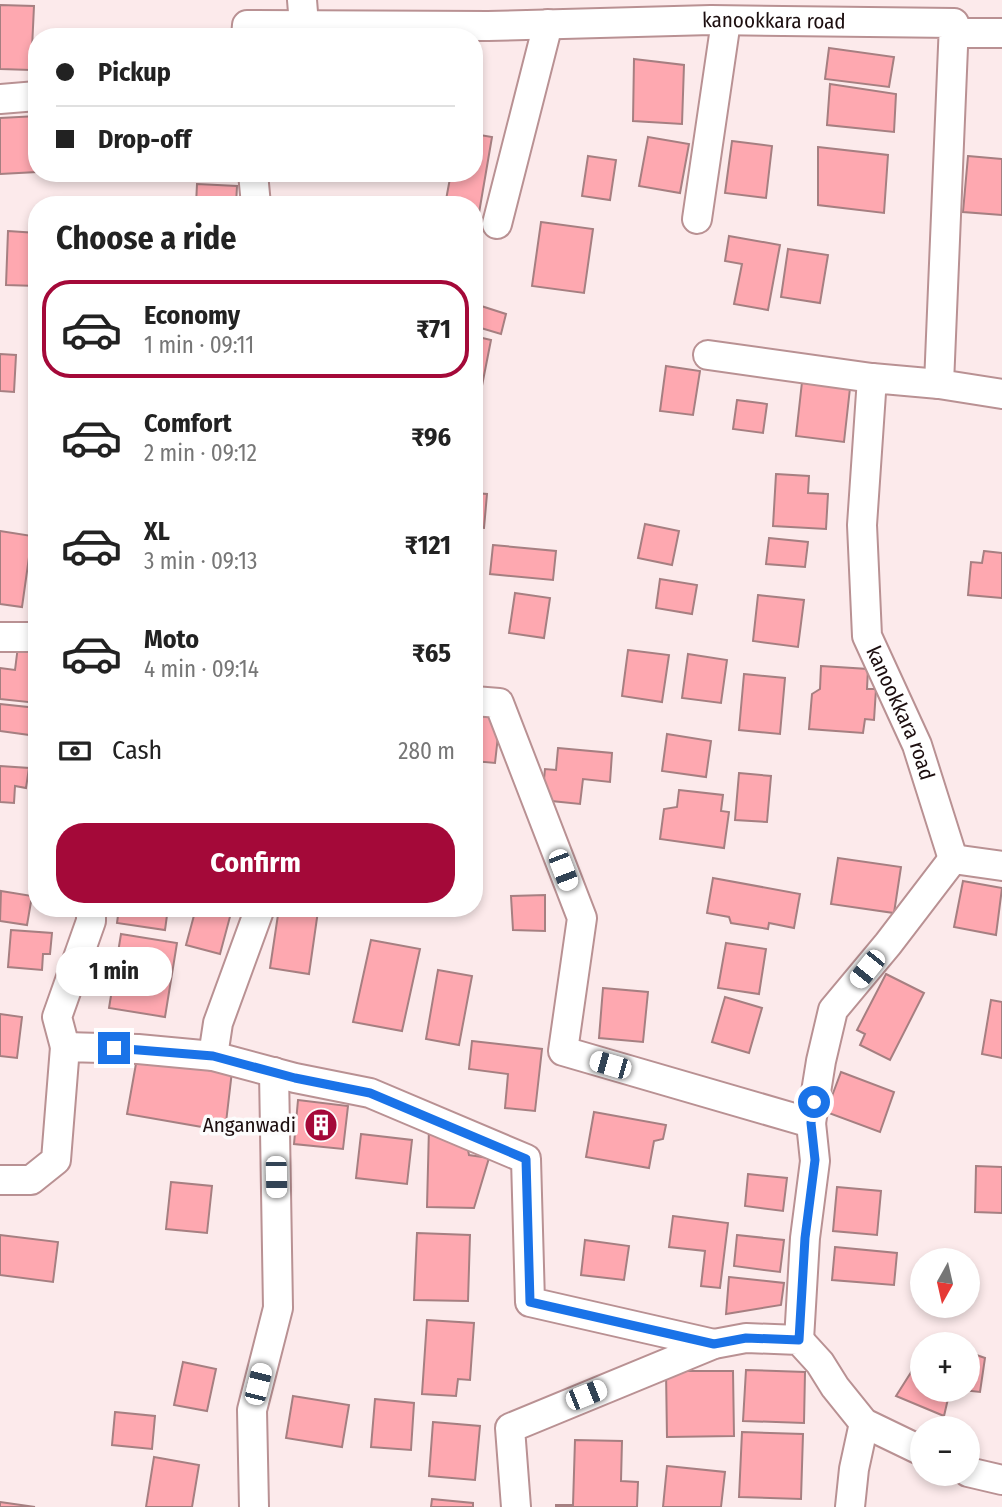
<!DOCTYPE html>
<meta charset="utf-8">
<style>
body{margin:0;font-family:"Fira Sans Condensed",sans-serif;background:#f6f6f6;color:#222;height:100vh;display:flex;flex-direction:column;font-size:26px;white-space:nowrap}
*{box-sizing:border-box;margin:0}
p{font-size:23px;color:#767676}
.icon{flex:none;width:38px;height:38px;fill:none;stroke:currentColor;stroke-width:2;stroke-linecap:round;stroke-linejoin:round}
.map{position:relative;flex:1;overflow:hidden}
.drawer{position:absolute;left:28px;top:196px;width:455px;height:721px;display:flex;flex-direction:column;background:#fff;border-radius:28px;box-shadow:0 4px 10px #0003}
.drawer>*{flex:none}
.guide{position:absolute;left:28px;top:28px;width:455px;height:154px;border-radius:28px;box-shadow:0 4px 10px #0003;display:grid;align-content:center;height:154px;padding:0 28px;background:#fff}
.needle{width:46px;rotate:188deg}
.buttons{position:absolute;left:910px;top:1248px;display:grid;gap:14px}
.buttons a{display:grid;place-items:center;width:70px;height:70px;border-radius:50%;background:#fff;box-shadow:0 4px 10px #0003;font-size:35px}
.end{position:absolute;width:32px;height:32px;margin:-16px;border:9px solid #1a73e8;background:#fff;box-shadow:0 0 0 4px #fff}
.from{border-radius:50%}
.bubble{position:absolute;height:49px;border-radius:24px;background:#fff;box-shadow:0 4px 10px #0003;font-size:23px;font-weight:700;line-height:49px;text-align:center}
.car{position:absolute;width:21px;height:42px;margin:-21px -10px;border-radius:9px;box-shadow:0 0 5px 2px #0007;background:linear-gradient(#fff 24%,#345 0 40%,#fff 0 76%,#345 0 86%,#fff 0)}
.guide b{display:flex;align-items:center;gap:24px;height:66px;font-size:26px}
.guide b+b{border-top:2px solid #e0e0e0}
.guide i{width:18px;height:18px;background:#222}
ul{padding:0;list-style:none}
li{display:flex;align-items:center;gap:21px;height:98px;margin:0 14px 10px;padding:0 14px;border:4px solid transparent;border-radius:28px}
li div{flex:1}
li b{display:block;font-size:26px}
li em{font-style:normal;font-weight:700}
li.current{border-color:#a40939}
li>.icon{width:63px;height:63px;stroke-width:1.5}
h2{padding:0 28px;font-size:32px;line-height:84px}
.pay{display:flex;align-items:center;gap:18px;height:77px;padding:0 28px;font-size:26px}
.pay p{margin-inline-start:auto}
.primary-button{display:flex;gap:14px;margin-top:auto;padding:14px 28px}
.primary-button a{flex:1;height:80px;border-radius:28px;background:#a40939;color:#fff;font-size:28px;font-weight:700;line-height:80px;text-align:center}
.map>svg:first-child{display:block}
</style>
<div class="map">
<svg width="1002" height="1507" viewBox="0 0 1002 1507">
<rect width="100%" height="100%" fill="#fceaeb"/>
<g fill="#fea8b0" stroke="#a67f81" stroke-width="2">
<path d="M0 5 34 6 31 70 0 69Z"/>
<path d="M829 48 894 57 889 87 825 79Z"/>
<path d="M634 59 684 65 682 124 633 121Z"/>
<path d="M830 84 896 94 894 132 827 125Z"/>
<path d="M37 116V172L0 174V118Z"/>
<path d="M474 134 492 137 479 213 474 212V205H445L451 173H474Z"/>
<path d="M648 137 689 144 680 193 639 186Z"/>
<path d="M732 141 772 146 766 198 725 193Z"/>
<path d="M818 147 888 155 884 213 818 205Z"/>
<path d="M588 156 616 160 610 200 582 196Z"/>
<path d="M968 156 1002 159V215L963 212Z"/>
<path d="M197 184 237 186 236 205H196Z"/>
<path d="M541 222 593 229 584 293 532 286Z"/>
<path d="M8 231 37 233V286L6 285Z"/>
<path d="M729 236 780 245 768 310 734 304 742 264 725 261Z"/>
<path d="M788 249 828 255 820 303 781 297Z"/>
<path d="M475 304 506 314 501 334 474 326Z"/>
<path d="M474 336 491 340 479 401 474 400Z"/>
<path d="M0 354 16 355 14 392 0 391Z"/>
<path d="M666 366 700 371 693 415 660 411Z"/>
<path d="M803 373 851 379 844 442 796 436Z"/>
<path d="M737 400 767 404 763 433 733 429Z"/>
<path d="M776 474 809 476 808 493 828 494 826 529 773 526Z"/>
<path d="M474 493 487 494 484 528 474 527Z"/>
<path d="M645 524 679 531 672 565 638 558Z"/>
<path d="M0 531 32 536 22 607 0 604Z"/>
<path d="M769 538 808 542 805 567 766 564Z"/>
<path d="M493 545 556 551 553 580 490 574Z"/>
<path d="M984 551 1002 553V598L968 595 971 562 982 563Z"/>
<path d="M660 579 697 585 692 614 656 608Z"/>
<path d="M515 593 550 598 544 638 509 633Z"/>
<path d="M758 595 804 600 798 647 753 641Z"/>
<path d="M18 646 37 648V703L0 699V668L15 670Z"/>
<path d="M628 650 669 655 662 702 622 696Z"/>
<path d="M688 654 727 660 721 703 682 698Z"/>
<path d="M821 666 868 669 867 689H876L874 720 865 719 863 733 809 729 812 694 820 689Z"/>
<path d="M744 674 785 678 780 734 739 730Z"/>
<path d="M0 704 37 708V736L0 731Z"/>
<path d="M474 715 500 718 495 763 474 761Z"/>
<path d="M667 734 711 741 706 777 662 771Z"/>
<path d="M558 748 612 753 610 782 583 779 580 804 542 800 545 769 556 770Z"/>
<path d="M0 766 29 768 26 788 15 786 14 803 0 802Z"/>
<path d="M739 773 771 776 767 822 735 820Z"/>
<path d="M679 790 723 795 721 811 729 812 724 848 660 839 664 809 677 807Z"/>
<path d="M838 858 901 867 894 913 831 904Z"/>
<path d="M713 878 800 894 794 928 769 923 768 929 731 923 729 917 707 913Z"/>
<path d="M963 881 1002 888 996 935 954 927Z"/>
<path d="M1 891 32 896 27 925 0 921Z"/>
<path d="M545 895V931L513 930 511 896Z"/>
<path d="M119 908H168L165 930 117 923Z"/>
<path d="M196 908H215L231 913 220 954 186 945Z"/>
<path d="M279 908 318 911 309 974 270 968Z"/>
<path d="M11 930 52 933 50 954H43L42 970 8 967Z"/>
<path d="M121 934 177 943 165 1017 109 1008Z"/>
<path d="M371 940 420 949 402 1031 353 1022Z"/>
<path d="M726 943 766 949 759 994 718 988Z"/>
<path d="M438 970 472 976 459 1045 426 1039Z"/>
<path d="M886 974 924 993 890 1060 860 1045 865 1034 857 1030Z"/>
<path d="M603 988 648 992 643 1042 599 1038Z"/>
<path d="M725 997 762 1008 749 1053 712 1042Z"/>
<path d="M991 1000 1002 1002V1058L982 1054Z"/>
<path d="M0 1014 22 1017 17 1058 0 1056Z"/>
<path d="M472 1041 542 1049 535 1111 505 1108 508 1074 469 1069Z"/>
<path d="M137 1058 232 1071 225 1131 127 1114Z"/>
<path d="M841 1072 894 1092 880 1132 826 1112Z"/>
<path d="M298 1100 348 1106 343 1149 294 1144Z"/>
<path d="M594 1112 666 1125 663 1139 654 1141 649 1168 586 1157Z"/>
<path d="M429 1127 466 1140 469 1155 489 1158 474 1208 427 1207Z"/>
<path d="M361 1134 412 1140 407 1184 356 1178Z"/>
<path d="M976 1166 1002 1167V1213L975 1212Z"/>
<path d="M748 1174 787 1178 783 1211 745 1206Z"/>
<path d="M171 1182 212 1186 207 1233 166 1229Z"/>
<path d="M837 1187 881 1191 877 1235 833 1231Z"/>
<path d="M673 1216 728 1223 720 1288 701 1286 705 1251 669 1247Z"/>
<path d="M417 1233 470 1235 468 1301 414 1300Z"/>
<path d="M0 1235 58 1242 53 1282 0 1275Z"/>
<path d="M737 1235 784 1240 780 1272 734 1266Z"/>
<path d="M585 1240 629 1246 624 1280 581 1275Z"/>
<path d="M835 1247 897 1253 894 1285 832 1280Z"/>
<path d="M729 1277 784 1283 781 1305 726 1314Z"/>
<path d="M427 1320 474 1323 470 1380 458 1379 456 1396 422 1394Z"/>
<path d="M968 1352 985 1358 980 1392 962 1390H968Z"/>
<path d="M922 1355V1390H950L944 1416 896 1396Z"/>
<path d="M183 1362 216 1369 207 1411 174 1405Z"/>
<path d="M746 1370 805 1372 804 1423 743 1421Z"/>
<path d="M666 1371H733L734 1436 667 1437Z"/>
<path d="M293 1396 349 1405 342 1447 286 1438Z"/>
<path d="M375 1399 414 1403 411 1450 371 1447Z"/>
<path d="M115 1412 155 1416 152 1449 112 1445Z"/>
<path d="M433 1422 480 1426 475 1480 429 1476Z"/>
<path d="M742 1432 803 1434 801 1499 739 1497Z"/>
<path d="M575 1440 622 1441 621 1481 638 1482 637 1507H556V1505H573Z"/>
<path d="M154 1457 199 1465 192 1507H146Z"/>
<path d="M667 1466 725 1472 721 1507H663Z"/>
<path d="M432 1499 473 1503V1507H431Z"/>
<path d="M0 1502 35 1507H0Z"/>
</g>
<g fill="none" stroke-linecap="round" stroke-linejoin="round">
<defs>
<g id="minor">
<path d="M302 0 304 25"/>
<path d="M955 33H1002"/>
<path id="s1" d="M246 37 247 25 488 26 711 20 954 23 939 384 1002 394"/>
<path d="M0 99 37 96"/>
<path d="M253 173 256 205"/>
<path d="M697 219 726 21"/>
<path d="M497 224 548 24"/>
<path d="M708 355 872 378"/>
<path id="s2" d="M939 384 872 378 862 525 867 636 917 745 953 859"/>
<path d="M0 637H37"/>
<path d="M474 701 499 703 582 918 563 1051 811 1123 821 1061 833 1010 888 944 953 859 1002 866"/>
<path d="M65 1047 57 1017 91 921V908"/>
<path d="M213 1056 218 1023 260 908"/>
<path d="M0 1180H31L56 1160 65 1047 138 1049 213 1056 295 1078 370 1093 526 1159 530 1302 714 1344"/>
<path d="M799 1340 805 1238 815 1161 811 1123"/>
<path d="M968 1472 1002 1480"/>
<path d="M254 1507 252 1410 278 1308 274 1072"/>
<path d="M516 1507 510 1428 714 1344 746 1338 799 1340 820 1363 835 1387 864 1423 922 1451"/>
<path d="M850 1507 854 1469 864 1423"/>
</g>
</defs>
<use href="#minor" stroke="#b99193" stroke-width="32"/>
<use href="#minor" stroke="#fff" stroke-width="28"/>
</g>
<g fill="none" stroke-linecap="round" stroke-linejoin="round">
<path stroke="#1a73e8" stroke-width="9" d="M114 1048 213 1056 295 1078 370 1093 526 1159 530 1302 714 1344 746 1338 799 1340 805 1238 815 1160 811 1123 814 1102"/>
</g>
<defs>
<symbol id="building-disc" viewBox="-11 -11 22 22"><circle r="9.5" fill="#a40939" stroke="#fcfcfc"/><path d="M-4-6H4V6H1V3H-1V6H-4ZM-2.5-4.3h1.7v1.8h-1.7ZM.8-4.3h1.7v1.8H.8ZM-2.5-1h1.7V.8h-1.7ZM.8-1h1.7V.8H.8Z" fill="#fff"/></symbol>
</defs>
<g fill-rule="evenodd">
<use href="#building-disc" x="302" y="1106" width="38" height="38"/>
</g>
<g text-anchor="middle" stroke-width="7" stroke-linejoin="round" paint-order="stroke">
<g font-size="21" fill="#1c0e0f" stroke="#fcfcfc">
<text dy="7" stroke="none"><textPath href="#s1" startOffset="539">kanookkara road</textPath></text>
<text dy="7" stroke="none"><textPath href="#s2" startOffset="410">kanookkara road</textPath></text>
</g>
<g font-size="21" fill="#1c0e0f" stroke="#fcfcfc" text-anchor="end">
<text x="296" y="1132">Anganwadi</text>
</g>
</g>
</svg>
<div class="buttons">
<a><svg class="needle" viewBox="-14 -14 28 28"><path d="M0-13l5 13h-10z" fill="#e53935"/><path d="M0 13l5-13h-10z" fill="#767676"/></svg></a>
<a>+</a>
<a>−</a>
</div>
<i class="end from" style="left:814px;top:1102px"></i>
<i class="end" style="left:114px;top:1048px"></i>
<div class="bubble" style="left:56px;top:947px;width:116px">1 min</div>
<i class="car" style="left:563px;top:870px;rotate:159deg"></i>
<i class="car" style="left:867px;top:969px;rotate:219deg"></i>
<i class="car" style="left:610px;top:1065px;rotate:286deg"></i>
<i class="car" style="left:276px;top:1177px;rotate:179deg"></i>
<i class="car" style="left:258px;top:1384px;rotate:14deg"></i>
<i class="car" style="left:586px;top:1395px;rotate:68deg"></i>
<div class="guide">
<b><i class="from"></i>Pickup</b>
<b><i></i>Drop-off</b>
</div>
<section class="drawer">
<h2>Choose a ride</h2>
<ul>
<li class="current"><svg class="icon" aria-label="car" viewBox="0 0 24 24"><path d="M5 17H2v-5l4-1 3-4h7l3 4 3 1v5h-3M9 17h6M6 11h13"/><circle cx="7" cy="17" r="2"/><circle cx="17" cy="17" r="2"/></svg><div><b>Economy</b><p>1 min · 09:11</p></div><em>₹71</em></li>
<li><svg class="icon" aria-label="car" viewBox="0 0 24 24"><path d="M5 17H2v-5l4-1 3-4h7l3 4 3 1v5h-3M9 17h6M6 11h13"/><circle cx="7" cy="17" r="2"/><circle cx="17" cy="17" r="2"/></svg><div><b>Comfort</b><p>2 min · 09:12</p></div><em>₹96</em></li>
<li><svg class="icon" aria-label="car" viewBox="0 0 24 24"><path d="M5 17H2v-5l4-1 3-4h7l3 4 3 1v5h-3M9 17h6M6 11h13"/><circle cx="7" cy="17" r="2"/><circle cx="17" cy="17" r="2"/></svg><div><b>XL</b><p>3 min · 09:13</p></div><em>₹121</em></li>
<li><svg class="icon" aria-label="car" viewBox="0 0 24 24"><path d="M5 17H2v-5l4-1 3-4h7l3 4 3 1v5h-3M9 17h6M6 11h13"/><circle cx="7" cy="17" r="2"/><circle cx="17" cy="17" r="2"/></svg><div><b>Moto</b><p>4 min · 09:14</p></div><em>₹65</em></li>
</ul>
<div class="pay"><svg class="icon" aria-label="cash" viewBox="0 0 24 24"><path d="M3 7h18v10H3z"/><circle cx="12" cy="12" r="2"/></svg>Cash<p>280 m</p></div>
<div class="primary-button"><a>Confirm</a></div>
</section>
</div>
